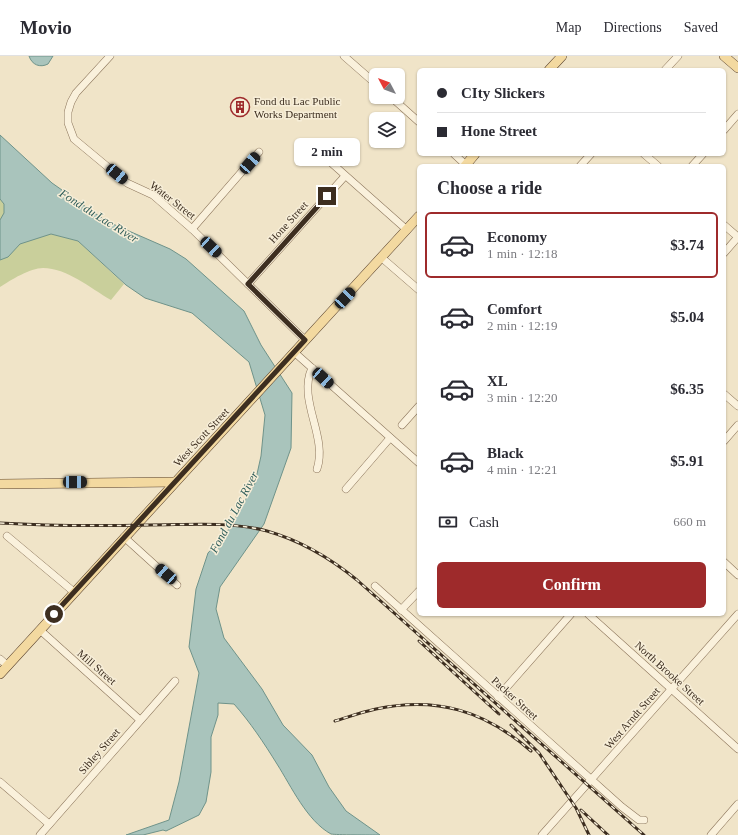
<!DOCTYPE html>
<meta charset="utf-8">
<style>
body{margin:0;font-family:Georgia,serif;background:#f2f2f3;color:#2b2b33;height:100vh;display:flex;flex-direction:column;font-size:15px;white-space:nowrap}
*{box-sizing:border-box;margin:0}
p{font-size:13px;color:#7c7c81}
.icon{flex:none;width:22px;height:22px;fill:none;stroke:currentColor;stroke-width:2;stroke-linecap:round;stroke-linejoin:round}
.map{position:relative;flex:1;overflow:hidden}
.drawer{position:absolute;left:417px;top:108px;width:309px;height:452px;display:flex;flex-direction:column;background:#fff;border-radius:6px;box-shadow:0 1px 3px #0004}
.drawer>*{flex:none}
.banner{position:absolute;left:417px;top:12px;width:309px;height:88px;border-radius:6px;box-shadow:0 1px 3px #0004;display:grid;align-content:center;height:88px;padding:0 20px;background:#fff}
.needle{width:26px;rotate:311deg}
.fabs{position:absolute;left:369px;top:12px;display:grid;gap:8px}
.fabs a{display:grid;place-items:center;width:36px;height:36px;border-radius:6px;background:#fff;box-shadow:0 1px 3px #0004;font-size:20px}
.end{position:absolute;width:18px;height:18px;margin:-9px;border:5px solid #3d2e20;background:#fff;box-shadow:0 0 0 2px #fff}
.from{border-radius:50%}
.bubble{position:absolute;height:28px;border-radius:6px;background:#fff;box-shadow:0 1px 3px #0004;font-size:13px;font-weight:700;line-height:28px;text-align:center}
.car{position:absolute;width:12px;height:24px;margin:-12px -6px;border-radius:5px;box-shadow:0 0 3px 1px #0007;background:linear-gradient(#222 24%,#8ab4d8 0 40%,#222 0 76%,#8ab4d8 0 86%,#222 0)}
.banner b{display:flex;align-items:center;gap:14px;height:38px;font-size:15px}
.banner b+b{border-top:1px solid #e1e1e2}
.banner i{width:10px;height:10px;background:#2b2b33}
ul{padding:0;list-style:none}
li{display:flex;align-items:center;gap:12px;height:66px;margin:0 8px 6px;padding:0 12px;border:2px solid transparent;border-radius:6px}
li div{flex:1}
li b{display:block;font-size:15px}
li em{font-style:normal;font-weight:700}
li.on{border-color:#9e2a2b}
li>.icon{width:36px;height:36px;stroke-width:1.5}
h2{padding:0 20px;font-size:18px;line-height:48px}
.pay{display:flex;align-items:center;gap:10px;height:44px;padding:0 20px;font-size:15px}
.pay p{margin-inline-start:auto}
.cta{display:flex;gap:8px;margin-top:auto;padding:8px 20px}
.cta a{flex:1;height:46px;border-radius:6px;background:#9e2a2b;color:#fff;font-size:16px;font-weight:700;line-height:46px;text-align:center}
header{display:flex;align-items:center;gap:24px;box-sizing:border-box;height:56px;padding:0 20px;background:#fff;border-bottom:1px solid #e1e1e2}
header strong{font-size:19px}
nav{display:flex;gap:22px;margin-inline-start:auto;font-size:14px}
.map>svg:first-child{display:block}
</style>
<header>
<strong>Movio</strong>
<nav><a>Map</a><a>Directions</a><a>Saved</a></nav>
</header>
<div class="map">
<svg width="738" height="779" viewBox="0 0 738 779">
<rect width="100%" height="100%" fill="#f0e4c8"/>
<path fill="#c9cf9b" d="M0 143 4 147 51 178 78 185 124 228 111 244C90 232 67 212 43 212 30 212 11 224 0 231Z"/>
<g fill="#a9c4bc" stroke="#6f938a">
<path d="M29 0H53L48 8C40 12 32 9 29 0Z"/>
<path d="M0 79 52 127 106 165 170 193 186 203 244 255 261 289 292 337 291 392 264 468 220 531 216 553 224 582 262 633 283 669 312 699 329 731 346 755 380 779C371 779 336 779 331 778 307 765 291 730 277 708 264 687 250 666 234 648L218 647V659L211 681V716L206 746 199 759 166 775 163 774 143 779H126L169 764 179 726 199 617 189 591 196 533 208 497 227 476 255 427 261 400 265 359 249 306 192 257 145 242 126 229 78 185 51 178 20 188 8 201 0 204V164L4 157V148L0 143Z"/>
</g>
<g fill="none" stroke-linecap="round" stroke-linejoin="round">
<defs>
<g id="minor">
<path d="M110 0 76 37 71 46 68 56V67L74 83 127 127 153 139 192 173 305 284"/>
<path d="M344 0 376 28"/>
<path d="M665 14 678 0"/>
<path d="M391 41 419 66"/>
<path d="M724 74 738 58"/>
<path d="M310 88 407 174"/>
<path d="M454 98 467 110"/>
<path d="M644 98 658 110"/>
<path d="M580 110 591 98"/>
<path d="M692 110 703 98"/>
<path d="M724 169 738 181"/>
<path d="M192 173 259 96"/>
<path d="M724 197 738 181"/>
<path d="M382 202 419 234"/>
<path d="M248 228 345 120"/>
<path d="M294 296 419 407"/>
<path d="M312 312C297 344 328 380 317 413"/>
<path d="M724 338 738 350"/>
<path d="M402 369 419 350"/>
<path d="M724 385 738 369"/>
<path d="M346 433 390 382"/>
<path d="M7 480 74 536"/>
<path d="M124 481 177 529"/>
<path d="M724 506 738 519"/>
<path d="M375 530 622 751 639 764H644"/>
<path d="M401 554 419 535"/>
<path d="M588 558 738 693"/>
<path d="M40 574 140 664"/>
<path d="M0 603 8 610"/>
<path d="M498 641 571 558"/>
<path d="M0 726 49 768"/>
<path d="M40 779 175 625"/>
<path d="M542 779 738 558"/>
<path d="M711 779 738 748"/>
</g>
<g id="major">
<path d="M724 0 738 12"/>
<path d="M549 14 562 0"/>
<path d="M465 110 475 98"/>
<path d="M0 428 175 426"/>
<path d="M0 618 419 160"/>
</g>
</defs>
<use href="#minor" stroke="#8d765c" stroke-width="8"/>
<use href="#major" stroke="#5b4430" stroke-width="10"/>
<use href="#minor" stroke="#faf1dc" stroke-width="7"/>
<use href="#major" stroke="#f3d9a0" stroke-width="9"/>
<defs>
<g id="rail">
<path d="M0 467C50 470 99 470 149 469 188 469 229 465 267 475 302 485 330 502 357 524L644 779"/>
<path d="M419 585 499 658"/>
<path d="M335 665C348 661 362 656 376 653 437 640 485 655 531 695"/>
<path d="M511 669 539 697 576 752 589 779"/>
<path d="M581 754 608 779"/>
</g>
</defs>
<use href="#rail" stroke="#3d2e20" stroke-width="3"/>
<use href="#rail" stroke="#f7eed8" stroke-width="1.5" stroke-dasharray="4.5" stroke-linecap="butt"/>
</g>
<g fill="none" stroke-linecap="round" stroke-linejoin="round">
<path stroke="#3d2e20" stroke-width="5" d="M54 558 305 284 248 228 327 140"/>
</g>
<defs>
<symbol id="building-ring" viewBox="-11 -11 22 22"><circle r="9.5" fill="#f7eed8" stroke="#9e2a2b" stroke-width="1.5"/><path d="M-4-6H4V6H1V3H-1V6H-4ZM-2.5-4.3h1.7v1.8h-1.7ZM.8-4.3h1.7v1.8H.8ZM-2.5-1h1.7V.8h-1.7ZM.8-1h1.7V.8H.8Z" fill="#9e2a2b"/></symbol>
</defs>
<g fill-rule="evenodd">
<use href="#building-ring" x="229" y="40" width="22" height="22"/>
</g>
<g text-anchor="middle" stroke-width="3" stroke-linejoin="round" paint-order="stroke">
<g font-size="11" fill="#3d2e20" stroke="#f7eed8" text-anchor="start">
<text x="254" y="49">Fond du Lac Public<tspan x="254" dy="13">Works Department</tspan></text>
</g>
<g font-size="11" fill="#3d2e20" stroke="#f7eed8">
<text transform="translate(173 144) rotate(38)" y="4">Water Street</text>
<text transform="translate(288 166) rotate(-48)" y="4">Hone Street</text>
<text transform="translate(201 381) rotate(-47)" y="4">West Scott Street</text>
<text transform="translate(97 611) rotate(41)" y="4">Mill Street</text>
<text transform="translate(670 617) rotate(42)" y="4">North Brooke Street</text>
<text transform="translate(515 642) rotate(42)" y="4">Packer Street</text>
<text transform="translate(632 662) rotate(-49)" y="4">West Arndt Street</text>
<text transform="translate(99 695) rotate(-49)" y="4">Sibley Street</text>
</g>
<g font-size="12" font-style="italic" fill="#2f5d5a" stroke="#f7eed8">
<text transform="translate(99 160) rotate(32)" y="4">Fond du Lac River</text>
<text transform="translate(234 456) rotate(-62)" y="4">Fond du Lac River</text>
</g>
</g>
</svg>
<div class="fabs">
<a><svg class="needle" viewBox="-14 -14 28 28"><path d="M0-13l5 13h-10z" fill="#e53935"/><path d="M0 13l5-13h-10z" fill="#7c7c81"/></svg></a>
<a><svg class="icon" aria-label="layers" viewBox="0 0 24 24"><path d="M12 4l9 5-9 5-9-5zM3 14l9 5 9-5"/></svg></a>
</div>
<i class="end from" style="left:54px;top:558px"></i>
<i class="end" style="left:327px;top:140px"></i>
<div class="bubble" style="left:294px;top:82px;width:66px">2 min</div>
<i class="car" style="left:250px;top:107px;rotate:41deg"></i>
<i class="car" style="left:117px;top:118px;rotate:129deg"></i>
<i class="car" style="left:211px;top:191px;rotate:133deg"></i>
<i class="car" style="left:345px;top:242px;rotate:43deg"></i>
<i class="car" style="left:323px;top:322px;rotate:132deg"></i>
<i class="car" style="left:75px;top:426px;rotate:90deg"></i>
<i class="car" style="left:166px;top:518px;rotate:311deg"></i>
<div class="banner">
<b><i class="from"></i>CIty Slickers</b>
<b><i></i>Hone Street</b>
</div>
<section class="drawer">
<h2>Choose a ride</h2>
<ul>
<li class="on"><svg class="icon" aria-label="car" viewBox="0 0 24 24"><path d="M5 17H2v-5l4-1 3-4h7l3 4 3 1v5h-3M9 17h6M6 11h13"/><circle cx="7" cy="17" r="2"/><circle cx="17" cy="17" r="2"/></svg><div><b>Economy</b><p>1 min · 12:18</p></div><em>$3.74</em></li>
<li><svg class="icon" aria-label="car" viewBox="0 0 24 24"><path d="M5 17H2v-5l4-1 3-4h7l3 4 3 1v5h-3M9 17h6M6 11h13"/><circle cx="7" cy="17" r="2"/><circle cx="17" cy="17" r="2"/></svg><div><b>Comfort</b><p>2 min · 12:19</p></div><em>$5.04</em></li>
<li><svg class="icon" aria-label="car" viewBox="0 0 24 24"><path d="M5 17H2v-5l4-1 3-4h7l3 4 3 1v5h-3M9 17h6M6 11h13"/><circle cx="7" cy="17" r="2"/><circle cx="17" cy="17" r="2"/></svg><div><b>XL</b><p>3 min · 12:20</p></div><em>$6.35</em></li>
<li><svg class="icon" aria-label="car" viewBox="0 0 24 24"><path d="M5 17H2v-5l4-1 3-4h7l3 4 3 1v5h-3M9 17h6M6 11h13"/><circle cx="7" cy="17" r="2"/><circle cx="17" cy="17" r="2"/></svg><div><b>Black</b><p>4 min · 12:21</p></div><em>$5.91</em></li>
</ul>
<div class="pay"><svg class="icon" aria-label="cash" viewBox="0 0 24 24"><path d="M3 7h18v10H3z"/><circle cx="12" cy="12" r="2"/></svg>Cash<p>660 m</p></div>
<div class="cta"><a>Confirm</a></div>
</section>
</div>
